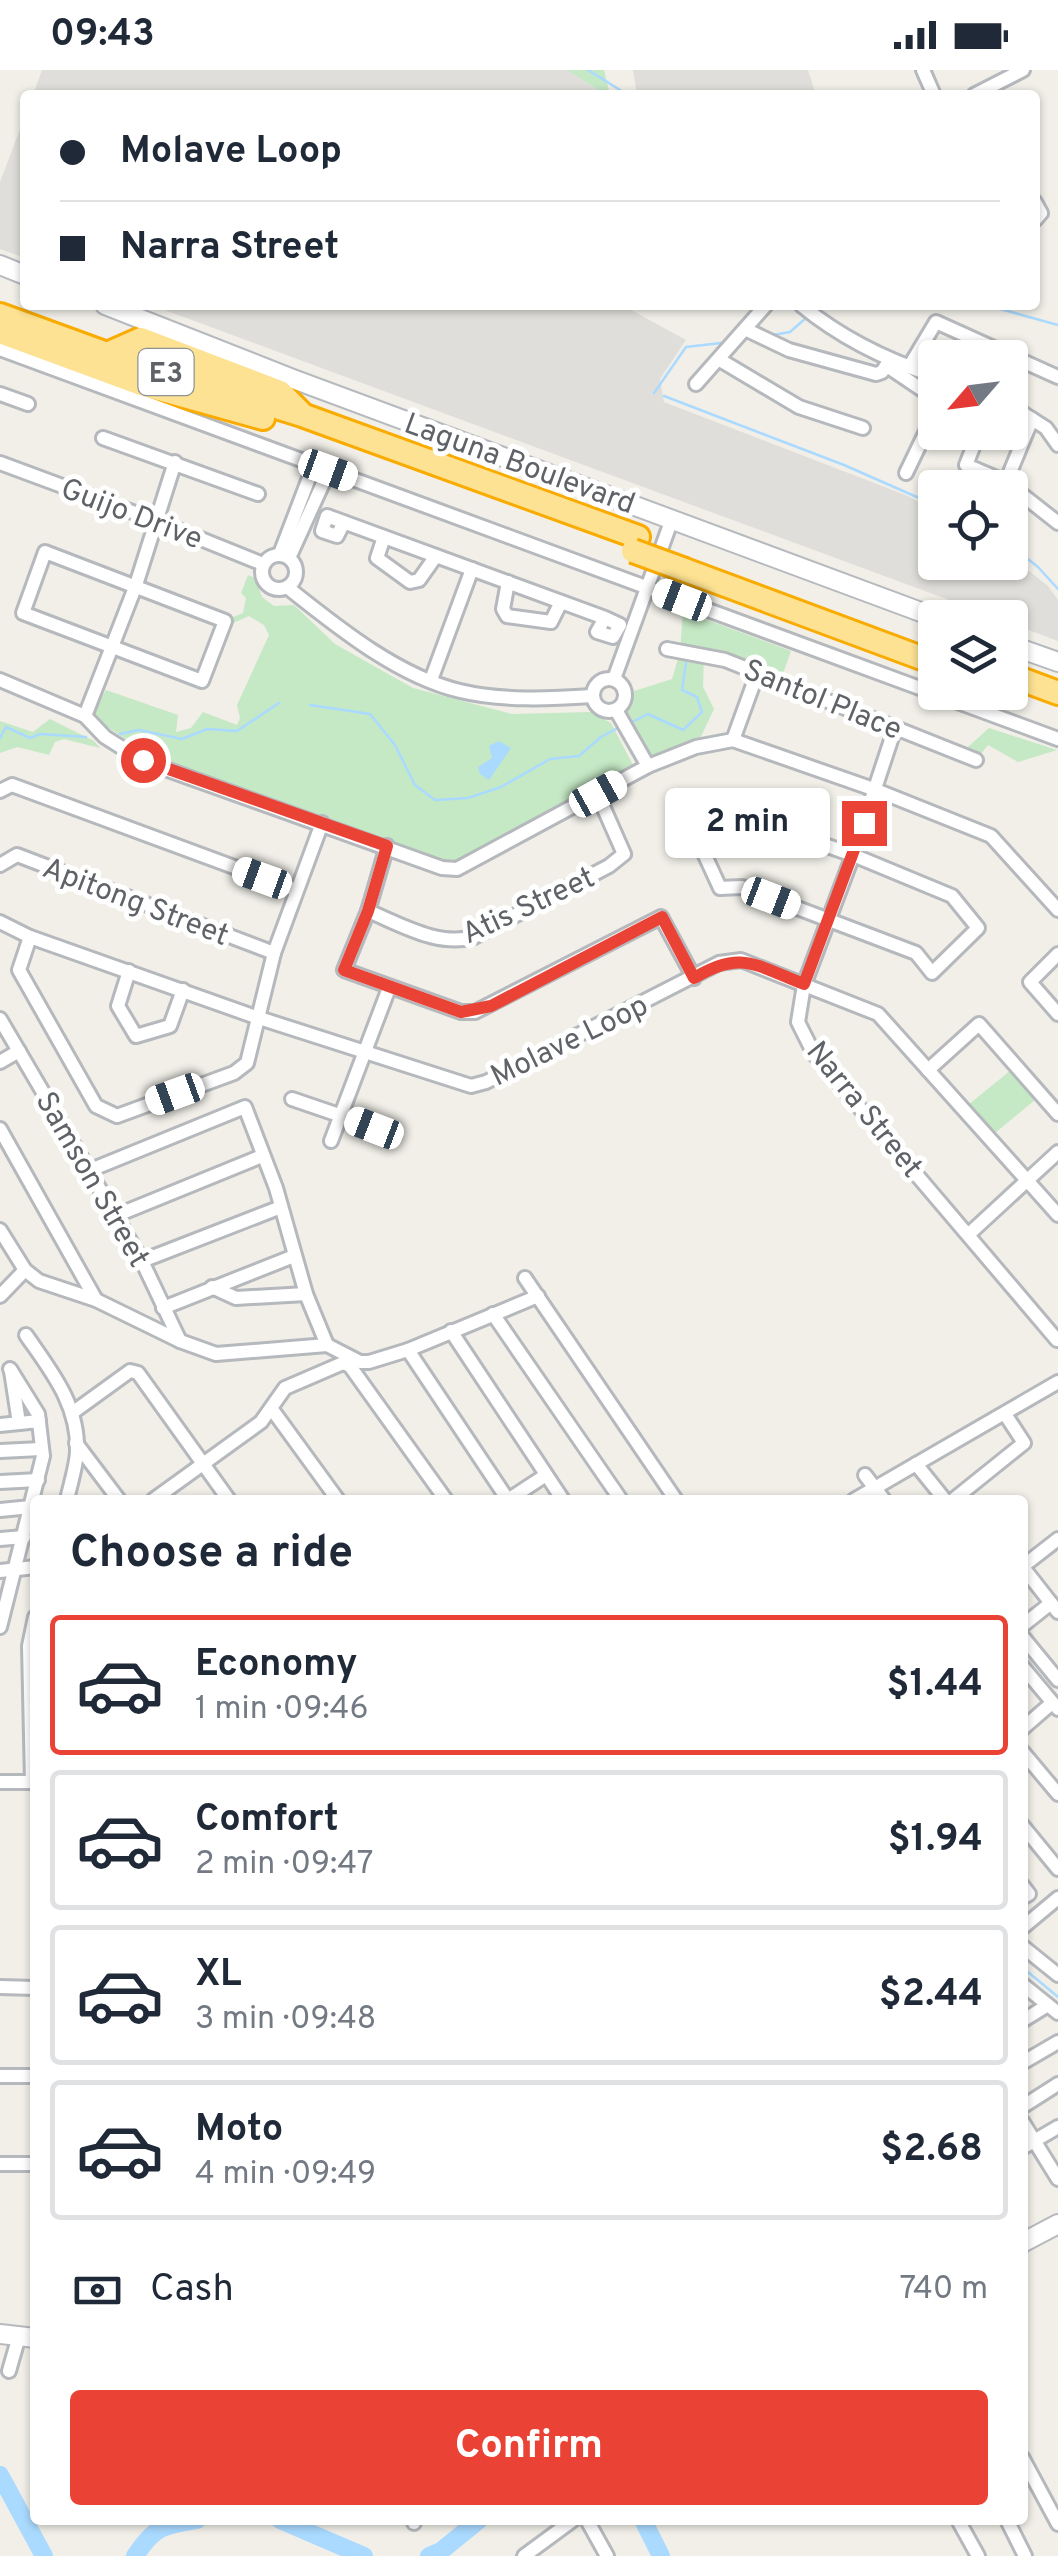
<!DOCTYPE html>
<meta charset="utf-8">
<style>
body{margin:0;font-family:Overpass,sans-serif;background:#f2f2f3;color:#1f2937;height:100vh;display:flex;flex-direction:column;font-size:38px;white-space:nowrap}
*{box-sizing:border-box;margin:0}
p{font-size:32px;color:#747a83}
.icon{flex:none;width:55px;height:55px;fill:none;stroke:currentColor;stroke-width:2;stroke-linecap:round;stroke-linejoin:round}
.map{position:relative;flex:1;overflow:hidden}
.details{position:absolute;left:30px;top:1425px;width:998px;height:1030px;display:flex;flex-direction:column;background:#fff;border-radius:10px;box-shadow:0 2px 8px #0004}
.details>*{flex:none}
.banner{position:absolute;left:20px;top:20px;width:1020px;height:220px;border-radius:10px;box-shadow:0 2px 8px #0004;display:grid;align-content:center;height:220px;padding:0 40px;background:#fff}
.needle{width:65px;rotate:242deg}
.tools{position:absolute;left:918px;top:270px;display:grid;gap:20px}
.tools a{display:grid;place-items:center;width:110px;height:110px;border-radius:10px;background:#fff;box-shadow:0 2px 8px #0004;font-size:50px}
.end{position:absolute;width:45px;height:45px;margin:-22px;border:12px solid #ea4335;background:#fff;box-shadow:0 0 0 5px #fff}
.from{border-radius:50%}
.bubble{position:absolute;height:70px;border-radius:10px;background:#fff;box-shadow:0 2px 8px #0004;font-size:32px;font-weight:700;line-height:70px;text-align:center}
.car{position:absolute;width:30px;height:60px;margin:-30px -15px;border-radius:12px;box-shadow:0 0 8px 2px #0007;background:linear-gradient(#fff 24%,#345 0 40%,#fff 0 76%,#345 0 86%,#fff 0)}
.banner b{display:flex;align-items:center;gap:35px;height:95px;font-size:38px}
.banner b+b{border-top:2px solid #e0e1e3}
.banner i{width:25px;height:25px;background:#1f2937}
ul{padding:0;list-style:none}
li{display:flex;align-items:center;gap:30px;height:140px;margin:0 20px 15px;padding:0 20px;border:5px solid #e0e1e3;border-radius:10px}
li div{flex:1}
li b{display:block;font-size:38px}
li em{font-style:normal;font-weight:700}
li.active{border-color:#ea4335}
li>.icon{width:90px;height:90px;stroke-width:1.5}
h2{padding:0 40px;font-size:45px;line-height:120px}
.pay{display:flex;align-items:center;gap:25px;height:110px;padding:0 40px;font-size:38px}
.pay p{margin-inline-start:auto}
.button{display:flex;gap:20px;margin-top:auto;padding:20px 40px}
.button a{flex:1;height:115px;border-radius:10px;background:#ea4335;color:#fff;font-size:40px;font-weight:700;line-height:115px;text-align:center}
.status{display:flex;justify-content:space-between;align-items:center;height:70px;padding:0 50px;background:#fff;direction:ltr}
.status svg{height:28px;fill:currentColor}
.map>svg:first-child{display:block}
</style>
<div class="status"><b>09:43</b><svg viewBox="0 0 49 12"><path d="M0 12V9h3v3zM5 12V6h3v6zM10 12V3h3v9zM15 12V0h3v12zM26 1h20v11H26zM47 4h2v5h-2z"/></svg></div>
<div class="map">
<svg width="1058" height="2486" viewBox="0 0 1058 2486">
<rect width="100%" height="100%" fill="#f1efe8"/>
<g fill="#e0deda">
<path d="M42 0H567L606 25H33Z"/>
<path d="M633 0H808L816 25H637Z"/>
<path d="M25 46V188L0 179V112Z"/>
<path d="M151 235H622L686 270 660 309 664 332 908 426 935 441V492H1010V486L1048 516 1058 530V571L1010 553V548L995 547Z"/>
</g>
<g fill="#c5e8c5">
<path d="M567 0H604L610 25H606Z"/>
<path d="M248 505 255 508 262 527 274 536 294 535 335 574 413 618 512 644 590 642 611 653 634 697 457 796 387 775 156 689 91 646 106 620 178 645 176 662 191 658 203 642 237 655 240 648 237 635 269 565 264 555 249 546 233 553 231 548 243 543 246 528 241 523Z"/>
<path d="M683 541 791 581 780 612 704 586 703 617 714 639 696 677 648 696 618 638 625 624 672 609 680 582Z"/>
<path d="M50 649 94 671 100 678 64 669 55 672 49 685 17 677 0 683V651L33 662Z"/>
<path d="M989 658 1057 680 1018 692 988 675 976 690 960 684Z"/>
<path d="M1016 996 1041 1025 989 1068 963 1039Z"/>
</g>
<path fill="#aadaff" d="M499 671 511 678 489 710 480 704 478 697 492 688 489 676Z"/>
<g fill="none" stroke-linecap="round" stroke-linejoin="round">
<g stroke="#aadaff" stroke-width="2.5">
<path d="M588 0 628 25"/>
<path d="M986 235 1058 255"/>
<path d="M773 265 790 262 806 248"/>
<path d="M654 323 686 277 721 273"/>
<path d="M664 326 844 395 935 435"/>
<path d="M1010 475 1038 497 1058 519"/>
<path d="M310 635 370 644 395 675 415 715 435 730 468 728 501 717 550 689 579 686 601 667 616 659"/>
<path d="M632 652 648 644 683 660 702 642 697 627 682 620 686 593"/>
<path d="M120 664 139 660 182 669 207 659 237 661 279 633"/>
<path d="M0 668 6 657 30 668 40 664 86 667"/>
<path d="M1022 1897 1058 1927"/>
</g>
<g stroke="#aadaff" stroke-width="18">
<path d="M0 2405 44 2486"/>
<path d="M280 2450 364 2486"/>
<path d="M643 2450 661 2486"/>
<path d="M135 2486C155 2456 162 2456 197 2450"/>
<path d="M429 2486 441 2481 479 2450"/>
</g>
<defs>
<g id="street">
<path d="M923 0 934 25"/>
<path d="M974 25 1023 0"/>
<path d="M1035 132 1041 143 1035 150"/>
<path d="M801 235C841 268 886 290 935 306"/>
<path d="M745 259 789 280 876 304 882 302 889 291"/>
<path d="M0 279 1058 669"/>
<path d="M720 290 799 337 863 358"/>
<path d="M887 296 927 323 933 347 906 403"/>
<path d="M909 297 936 252 1058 307"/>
<path d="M696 314 766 235"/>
<path d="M0 324 28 334"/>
<path d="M1010 335 1046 358 1058 375"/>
<path d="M979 362 966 395 1006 412 1058 453"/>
<path d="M103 368 258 424"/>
<path d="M0 393 154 450 263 494"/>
<path d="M1006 412 1032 349"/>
<path d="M344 452 337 466 322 461 327 446 605 548 620 555 613 567 597 562 605 548"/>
<path d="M384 467 377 488 410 512 419 510 436 486"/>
<path d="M45 482 225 551 202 611 23 543Z"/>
<path d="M280 484 314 395"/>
<circle cx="279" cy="502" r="17"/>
<path d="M289 488 329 400"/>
<path d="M508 512 503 539 507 546 551 552 561 532"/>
<path d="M287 517C336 556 397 606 460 621 502 631 549 629 592 626"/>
<path d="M667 579 725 590 976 690"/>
<circle cx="609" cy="625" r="16"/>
<path d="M614 609 672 449"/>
<path d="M0 610 85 646 105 667 143 691 442 798 457 799 648 696 696 677 733 670 876 720 991 766 1058 840"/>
<path d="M431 610 472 499"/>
<path d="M616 640 648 696"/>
<path d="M85 646 136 515 175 392"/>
<path d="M895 658 853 785 804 915 798 952 814 984 1057 1270"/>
<path d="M733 670 757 604"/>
<path d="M0 721 12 715 296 820"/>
<path d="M726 740 853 785 952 826 978 858 932 903 916 883 742 817 720 818 691 755Z"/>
<path d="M387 776 368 841 344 900 461 942H475L661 847 694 908"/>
<path d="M0 795 17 785 274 883"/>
<path d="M368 841C402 855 438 877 474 867L609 796 624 784 598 725"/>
<path d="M0 852 30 867 256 947 471 1016 486 1012 719 893 741 890 878 944 1058 1145"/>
<path d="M30 867 19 900 96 1036 117 1046 234 1003 247 993 274 883 322 753"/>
<path d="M1058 884 1030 912 1058 944"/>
<path d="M129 901 118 936 136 966 170 956 183 920"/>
<path d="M0 949 142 1191 180 1271"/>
<path d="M0 992 19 981"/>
<path d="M928 1000 979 954 1058 1044"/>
<path d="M292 1029 374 1057"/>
<path d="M0 1059 96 1230"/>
<path d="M331 1071 389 918"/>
<path d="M88 1101 245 1037 276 1118 306 1224 327 1275"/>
<path d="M115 1146 262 1086"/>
<path d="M0 1160 25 1200 39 1211 96 1230 180 1271 216 1284 327 1275 360 1292H369L408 1280 538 1226"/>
<path d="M969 1164 1058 1082"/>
<path d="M142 1191 281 1137"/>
<path d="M525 1208 676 1430"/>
<path d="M212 1217 236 1228 306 1224"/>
<path d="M0 1226 25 1200"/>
<path d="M163 1238 294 1186"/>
<path d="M493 1244 621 1430"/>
<path d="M451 1261 563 1430"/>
<path d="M26 1265C51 1301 79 1335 77 1382 76 1398 70 1415 67 1430"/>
<path d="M408 1280 508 1430 546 1405"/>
<path d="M11 1301 19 1353"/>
<path d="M271 1338 338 1430"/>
<path d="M72 1343 130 1301 138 1303 229 1430"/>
<path d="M0 1355 39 1351"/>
<path d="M76 1373 119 1430"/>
<path d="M0 1381 41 1379"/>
<path d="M916 1394 945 1430"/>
<path d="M865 1405 884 1430"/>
<path d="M0 1412 38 1410"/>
<path d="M153 1430 261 1352 285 1318 343 1293 350 1296 446 1430"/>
<path d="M854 1430 1058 1312"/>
<path d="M953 1430 1024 1373 1005 1344"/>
<path d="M0 1440 31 1437"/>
<path d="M0 1469 24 1467"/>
<path d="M1022 1496 1058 1542"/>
<path d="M1022 1497 1058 1469"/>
<path d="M0 1501 35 1497"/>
<path d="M1022 1556 1051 1533"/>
<path d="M0 1557 43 1386 38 1344 10 1299"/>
<path d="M1022 1566 1058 1610"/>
<path d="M1022 1596 1058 1639"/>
<path d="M1022 1659 1052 1633"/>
<path d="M1022 1681 1058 1724"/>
<path d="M0 1712H35"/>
<path d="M32 1712 29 1576 35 1547"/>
<path d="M1022 1755 1058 1799"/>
<path d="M1022 1815 1029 1824 1022 1828"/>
<path d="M1022 1858 1058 1828"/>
<path d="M1022 1876 1058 1905"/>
<path d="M1022 1914 1058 1943"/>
<path d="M0 1917 35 1918"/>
<path d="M1022 1951 1048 1935"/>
<path d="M1022 1993 1058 1972"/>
<path d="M0 2006H35"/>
<path d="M1022 2037 1058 2014"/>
<path d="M1022 2051 1058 2109"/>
<path d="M1022 2078 1058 2057"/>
<path d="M0 2094H35"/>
<path d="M9 2301 19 2266"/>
<path d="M1022 2387 1058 2454"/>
<path d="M587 2450 607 2486"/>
<path d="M958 2450 978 2486"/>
<path d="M1007 2450 1025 2486"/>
<path d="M414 2453V2450"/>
<path d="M524 2486 573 2450"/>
</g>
<g id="secondary">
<path d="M0 195 25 205"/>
<path d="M105 235 293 309 937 548"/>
<path d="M1010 575 1058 592"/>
<path d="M1022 2173 1058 2154"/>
<path d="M0 2264 35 2268"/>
</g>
<g id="highway">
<path d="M0 245 107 284 302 345 638 467"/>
<path d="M0 262 141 314 263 348"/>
<path d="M107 284 141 269 280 322 300 342"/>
<path d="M685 500 935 593"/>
<path d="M1010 605 1058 623"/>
</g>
</defs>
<use href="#street" stroke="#b5b8bc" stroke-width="18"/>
<use href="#secondary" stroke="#b6babf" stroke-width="22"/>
<use href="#highway" stroke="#f9ab00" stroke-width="28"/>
<use href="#street" stroke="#fff" stroke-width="12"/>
<use href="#secondary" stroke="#fff" stroke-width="18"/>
<use href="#highway" stroke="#fde293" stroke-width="22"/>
<defs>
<path id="highway-bridge" d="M633 481 685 500"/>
</defs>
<use href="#highway-bridge" stroke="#f9ab00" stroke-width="28" stroke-linecap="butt"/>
<use href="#highway-bridge" stroke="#fde293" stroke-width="22"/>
</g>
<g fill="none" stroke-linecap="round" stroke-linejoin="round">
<path stroke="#ea4335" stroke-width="12" d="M143 690 387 776 368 841 344 900 461 942 491 936 662 847 694 908C742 879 756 896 804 914L864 753"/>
</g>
<g text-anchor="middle" stroke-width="10" stroke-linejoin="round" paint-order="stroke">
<rect fill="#fff" stroke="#8f9295" stroke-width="2.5" x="138.5" y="279" width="55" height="46" rx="8"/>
<g font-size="28" font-weight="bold" fill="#5f6368">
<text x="166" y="312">E3</text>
</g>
<g font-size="30" fill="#5f6368" stroke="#fff">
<text transform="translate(520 393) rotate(20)" y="10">Laguna Boulevard</text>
<text transform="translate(132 443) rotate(21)" y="10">Guijo Drive</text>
<text transform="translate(823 629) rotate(22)" y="10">Santol Place</text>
<text transform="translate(136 831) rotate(21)" y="10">Apitong Street</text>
<text transform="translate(528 835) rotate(-25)" y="10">Atis Street</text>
<text transform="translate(569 970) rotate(-26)" y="10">Molave Loop</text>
<text transform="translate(865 1039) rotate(51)" y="10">Narra Street</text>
<text transform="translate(93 1109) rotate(60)" y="10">Samson Street</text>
</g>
</g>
</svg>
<div class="tools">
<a><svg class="needle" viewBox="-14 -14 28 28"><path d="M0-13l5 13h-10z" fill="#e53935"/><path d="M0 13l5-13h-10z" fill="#747a83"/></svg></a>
<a><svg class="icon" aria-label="locate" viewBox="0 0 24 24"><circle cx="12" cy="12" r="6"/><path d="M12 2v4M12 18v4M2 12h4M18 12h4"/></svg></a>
<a><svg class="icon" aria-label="layers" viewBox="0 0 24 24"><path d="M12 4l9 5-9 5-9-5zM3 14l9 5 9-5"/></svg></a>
</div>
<i class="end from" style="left:143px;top:690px"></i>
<i class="end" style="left:864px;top:753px"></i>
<div class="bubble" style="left:665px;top:718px;width:165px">2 min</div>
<i class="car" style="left:328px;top:400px;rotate:110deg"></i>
<i class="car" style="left:682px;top:530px;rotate:291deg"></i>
<i class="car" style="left:598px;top:724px;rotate:61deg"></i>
<i class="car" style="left:262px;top:808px;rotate:290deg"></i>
<i class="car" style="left:771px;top:828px;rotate:111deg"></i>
<i class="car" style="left:175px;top:1024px;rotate:250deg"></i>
<i class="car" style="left:374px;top:1058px;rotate:291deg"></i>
<div class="banner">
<b><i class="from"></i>Molave Loop</b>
<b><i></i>Narra Street</b>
</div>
<section class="details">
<h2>Choose a ride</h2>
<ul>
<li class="active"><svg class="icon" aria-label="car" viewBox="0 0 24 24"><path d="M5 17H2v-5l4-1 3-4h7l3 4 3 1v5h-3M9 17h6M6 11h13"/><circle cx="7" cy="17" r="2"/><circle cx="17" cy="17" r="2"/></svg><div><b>Economy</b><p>1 min · 09:46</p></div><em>$1.44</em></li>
<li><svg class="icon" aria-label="car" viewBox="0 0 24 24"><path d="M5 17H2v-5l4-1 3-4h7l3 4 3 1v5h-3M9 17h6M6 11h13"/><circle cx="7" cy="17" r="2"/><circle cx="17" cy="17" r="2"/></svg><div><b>Comfort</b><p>2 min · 09:47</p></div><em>$1.94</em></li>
<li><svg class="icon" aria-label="car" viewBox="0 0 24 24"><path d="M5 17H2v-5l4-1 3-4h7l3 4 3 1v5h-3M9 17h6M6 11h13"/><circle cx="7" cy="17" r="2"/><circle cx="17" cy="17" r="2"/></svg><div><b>XL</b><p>3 min · 09:48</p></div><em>$2.44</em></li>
<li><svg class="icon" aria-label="car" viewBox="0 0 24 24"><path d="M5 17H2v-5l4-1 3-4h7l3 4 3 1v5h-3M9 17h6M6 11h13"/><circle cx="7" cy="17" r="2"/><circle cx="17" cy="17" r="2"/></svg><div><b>Moto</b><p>4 min · 09:49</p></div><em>$2.68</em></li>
</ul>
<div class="pay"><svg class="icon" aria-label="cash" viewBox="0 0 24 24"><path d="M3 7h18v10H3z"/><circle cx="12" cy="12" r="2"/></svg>Cash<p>740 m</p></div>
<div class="button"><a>Confirm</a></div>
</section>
</div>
